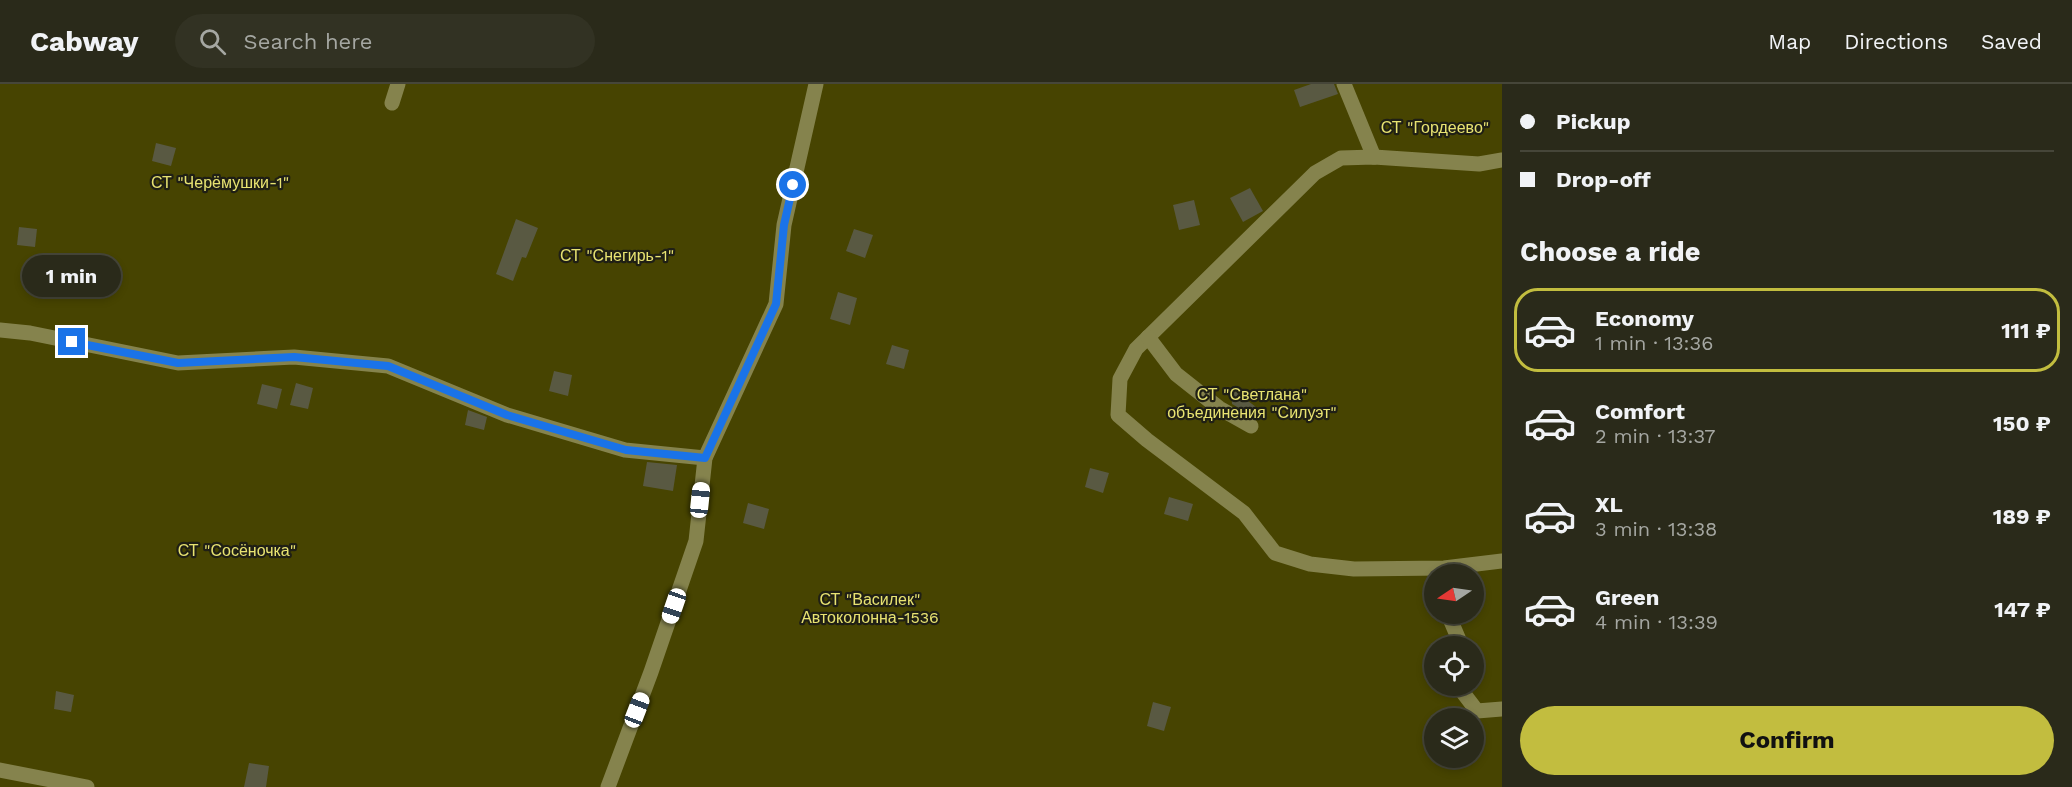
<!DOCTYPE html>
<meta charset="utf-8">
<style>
body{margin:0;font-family:"Work Sans",sans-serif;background:#323223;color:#f1f3f6;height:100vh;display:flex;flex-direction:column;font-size:22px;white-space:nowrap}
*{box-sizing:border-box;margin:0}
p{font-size:20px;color:#a5a7a2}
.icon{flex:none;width:33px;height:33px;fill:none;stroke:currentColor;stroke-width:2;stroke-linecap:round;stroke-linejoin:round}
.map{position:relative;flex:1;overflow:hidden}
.details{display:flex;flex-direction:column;background:#2a2a1a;width:570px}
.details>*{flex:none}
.hud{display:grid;align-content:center;height:132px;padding:0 18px;background:#2a2a1a}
.needle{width:39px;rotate:257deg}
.tools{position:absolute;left:1424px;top:480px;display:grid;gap:12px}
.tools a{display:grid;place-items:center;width:60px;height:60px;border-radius:50%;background:#2a2a1a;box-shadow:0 3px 9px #0003,0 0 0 2px #464639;font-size:30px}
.end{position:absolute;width:27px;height:27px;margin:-14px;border:8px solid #1a73e8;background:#fff;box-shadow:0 0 0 3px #fff}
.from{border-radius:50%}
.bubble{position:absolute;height:42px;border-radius:21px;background:#2a2a1a;box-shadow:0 3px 9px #0003,0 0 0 2px #464639;font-size:20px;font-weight:700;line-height:42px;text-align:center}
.car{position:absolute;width:18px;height:36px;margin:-18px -9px;border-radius:8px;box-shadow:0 0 4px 2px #0007;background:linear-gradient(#fff 24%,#345 0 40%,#fff 0 76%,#345 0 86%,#fff 0)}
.hud b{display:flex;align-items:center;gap:21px;height:57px;font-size:22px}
.hud b+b{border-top:2px solid #464639}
.hud i{width:15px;height:15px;background:#f1f3f6}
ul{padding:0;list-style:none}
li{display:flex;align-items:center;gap:18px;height:84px;margin:0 12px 9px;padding:0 6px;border:3px solid transparent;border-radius:24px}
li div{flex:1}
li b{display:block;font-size:22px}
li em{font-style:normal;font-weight:700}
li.active{border-color:#c2bd3f}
li>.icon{width:54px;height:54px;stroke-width:1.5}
h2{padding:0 18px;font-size:27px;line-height:72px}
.button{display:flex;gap:12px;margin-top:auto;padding:12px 18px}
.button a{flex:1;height:69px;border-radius:36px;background:#c2bd3f;color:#111;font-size:24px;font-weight:700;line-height:69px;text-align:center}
header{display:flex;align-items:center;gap:36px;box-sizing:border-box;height:84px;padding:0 30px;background:#2a2a1a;border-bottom:2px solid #464639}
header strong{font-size:28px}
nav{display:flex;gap:33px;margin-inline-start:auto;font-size:21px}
.search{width:420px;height:54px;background:#323223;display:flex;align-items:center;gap:15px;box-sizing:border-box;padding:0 21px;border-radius:33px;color:#a5a7a2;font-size:22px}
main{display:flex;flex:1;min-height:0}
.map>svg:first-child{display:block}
</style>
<header>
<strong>Cabway</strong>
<div class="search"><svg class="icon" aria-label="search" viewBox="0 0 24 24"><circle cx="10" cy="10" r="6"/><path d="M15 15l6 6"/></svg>Search here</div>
<nav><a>Map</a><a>Directions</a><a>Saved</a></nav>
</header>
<main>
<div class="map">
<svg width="1502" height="703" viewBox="0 0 1502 703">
<rect width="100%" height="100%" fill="#383823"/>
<path fill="#474401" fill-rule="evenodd" d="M0 0H1502V703H0ZM1434 490H1473V530H1434ZM1434 562H1473V602H1434ZM1434 634H1473V674H1434Z"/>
<g fill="#595942">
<path d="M1311 0H1334L1338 10 1300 23 1294 6Z"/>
<path d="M156 59 176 64 171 82 152 77Z"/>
<path d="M1250 104 1263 127 1243 138 1230 114Z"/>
<path d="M1194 116 1200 141 1179 146 1173 121Z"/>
<path d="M516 135 538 144 526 174 522 173 513 197 496 190Z"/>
<path d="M19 143 37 145 35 163 17 161Z"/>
<path d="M854 145 873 151 865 174 846 167Z"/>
<path d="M838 208 857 214 850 241 830 235Z"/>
<path d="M892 261 909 266 904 285 886 280Z"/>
<path d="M554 287 572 291 568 312 549 307Z"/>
<path d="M296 299 313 304 308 325 290 321Z"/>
<path d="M262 300 282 305 277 325 257 320Z"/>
<path d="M1231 304 1256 323 1251 331 1232 320Z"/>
<path d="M468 326 487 333 484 346 465 341Z"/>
<path d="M647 378 677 381 673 407 643 402Z"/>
<path d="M1090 384 1109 389 1103 409 1085 403Z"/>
<path d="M1169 413 1193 420 1188 437 1164 430Z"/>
<path d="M748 419 769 425 764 445 743 439Z"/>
<path d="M56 607 74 611 71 628 54 625Z"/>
<path d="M1153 618 1171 623 1164 647 1147 642Z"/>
<path d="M249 679 269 682 266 703H244Z"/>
</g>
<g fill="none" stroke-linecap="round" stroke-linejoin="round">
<g stroke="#85834d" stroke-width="15">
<path d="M1344 0 1374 73"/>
<path d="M392 19 398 0"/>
<path d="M1502 76 1479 80 1374 73 1341 74 1315 89 1136 265 1120 295 1118 331 1147 356 1244 429 1275 469 1310 480 1354 485 1444 484 1502 477"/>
<path d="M0 246 30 249 178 279 294 273 388 282 507 331 625 366 705 374"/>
<path d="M1148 253 1176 290 1219 324 1251 342"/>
<path d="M1448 530 1459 556V562"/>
<path d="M1458 602 1477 627 1502 625"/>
<path d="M0 686 87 703"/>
<path d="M608 703 651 588 696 457 705 374 776 220 784 141 816 0"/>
</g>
</g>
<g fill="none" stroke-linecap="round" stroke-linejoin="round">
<path stroke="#1a73e8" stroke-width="8" d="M72 258 178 279 294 273 388 282 507 331 626 366 705 374 776 220 784 141 793 101"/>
</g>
<g text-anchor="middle" stroke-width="4.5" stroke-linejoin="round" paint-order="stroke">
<g font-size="16" fill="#e8e371" stroke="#1f1f15">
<text x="1435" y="49">СТ "Гордеево"</text>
<text x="220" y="104">СТ "Черёмушки-1"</text>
<text x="617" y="177">СТ "Снегирь-1"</text>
<text x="1252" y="316">СТ "Светлана"<tspan x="1252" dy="18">объединения "Силуэт"</tspan></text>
<text x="237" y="472">СТ "Сосёночка"</text>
<text x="870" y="521">СТ "Василек"<tspan x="870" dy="18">Автоколонна-1536</tspan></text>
</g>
</g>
</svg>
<div class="tools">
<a><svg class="needle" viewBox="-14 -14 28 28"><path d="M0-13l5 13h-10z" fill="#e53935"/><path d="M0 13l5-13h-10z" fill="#a5a7a2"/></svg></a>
<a><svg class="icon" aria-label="locate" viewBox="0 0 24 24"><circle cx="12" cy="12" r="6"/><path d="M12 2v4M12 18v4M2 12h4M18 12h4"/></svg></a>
<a><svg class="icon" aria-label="layers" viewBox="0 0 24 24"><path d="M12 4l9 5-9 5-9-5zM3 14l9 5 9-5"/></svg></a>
</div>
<i class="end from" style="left:793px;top:101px"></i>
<i class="end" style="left:72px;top:258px"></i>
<div class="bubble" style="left:22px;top:171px;width:99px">1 min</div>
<i class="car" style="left:700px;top:416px;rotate:6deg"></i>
<i class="car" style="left:674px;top:522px;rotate:199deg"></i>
<i class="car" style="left:637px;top:626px;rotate:21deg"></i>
</div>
<section class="details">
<div class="hud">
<b><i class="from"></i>Pickup</b>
<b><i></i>Drop-off</b>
</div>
<h2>Choose a ride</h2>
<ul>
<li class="active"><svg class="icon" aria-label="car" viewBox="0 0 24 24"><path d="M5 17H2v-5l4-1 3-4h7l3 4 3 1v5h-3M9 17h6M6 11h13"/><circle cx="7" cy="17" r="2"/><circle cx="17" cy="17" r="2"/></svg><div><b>Economy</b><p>1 min · 13:36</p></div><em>111 ₽</em></li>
<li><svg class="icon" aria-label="car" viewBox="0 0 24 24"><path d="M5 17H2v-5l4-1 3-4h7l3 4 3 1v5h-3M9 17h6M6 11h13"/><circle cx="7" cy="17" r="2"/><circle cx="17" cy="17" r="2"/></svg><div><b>Comfort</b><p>2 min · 13:37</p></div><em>150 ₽</em></li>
<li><svg class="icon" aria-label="car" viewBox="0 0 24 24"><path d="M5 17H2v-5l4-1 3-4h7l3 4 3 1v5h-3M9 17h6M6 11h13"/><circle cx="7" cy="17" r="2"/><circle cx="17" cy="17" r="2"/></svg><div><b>XL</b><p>3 min · 13:38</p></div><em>189 ₽</em></li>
<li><svg class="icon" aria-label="car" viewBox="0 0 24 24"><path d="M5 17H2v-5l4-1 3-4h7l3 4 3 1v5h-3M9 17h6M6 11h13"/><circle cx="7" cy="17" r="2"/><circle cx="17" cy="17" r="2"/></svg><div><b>Green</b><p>4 min · 13:39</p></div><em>147 ₽</em></li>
</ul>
<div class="button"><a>Confirm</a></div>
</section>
</main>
